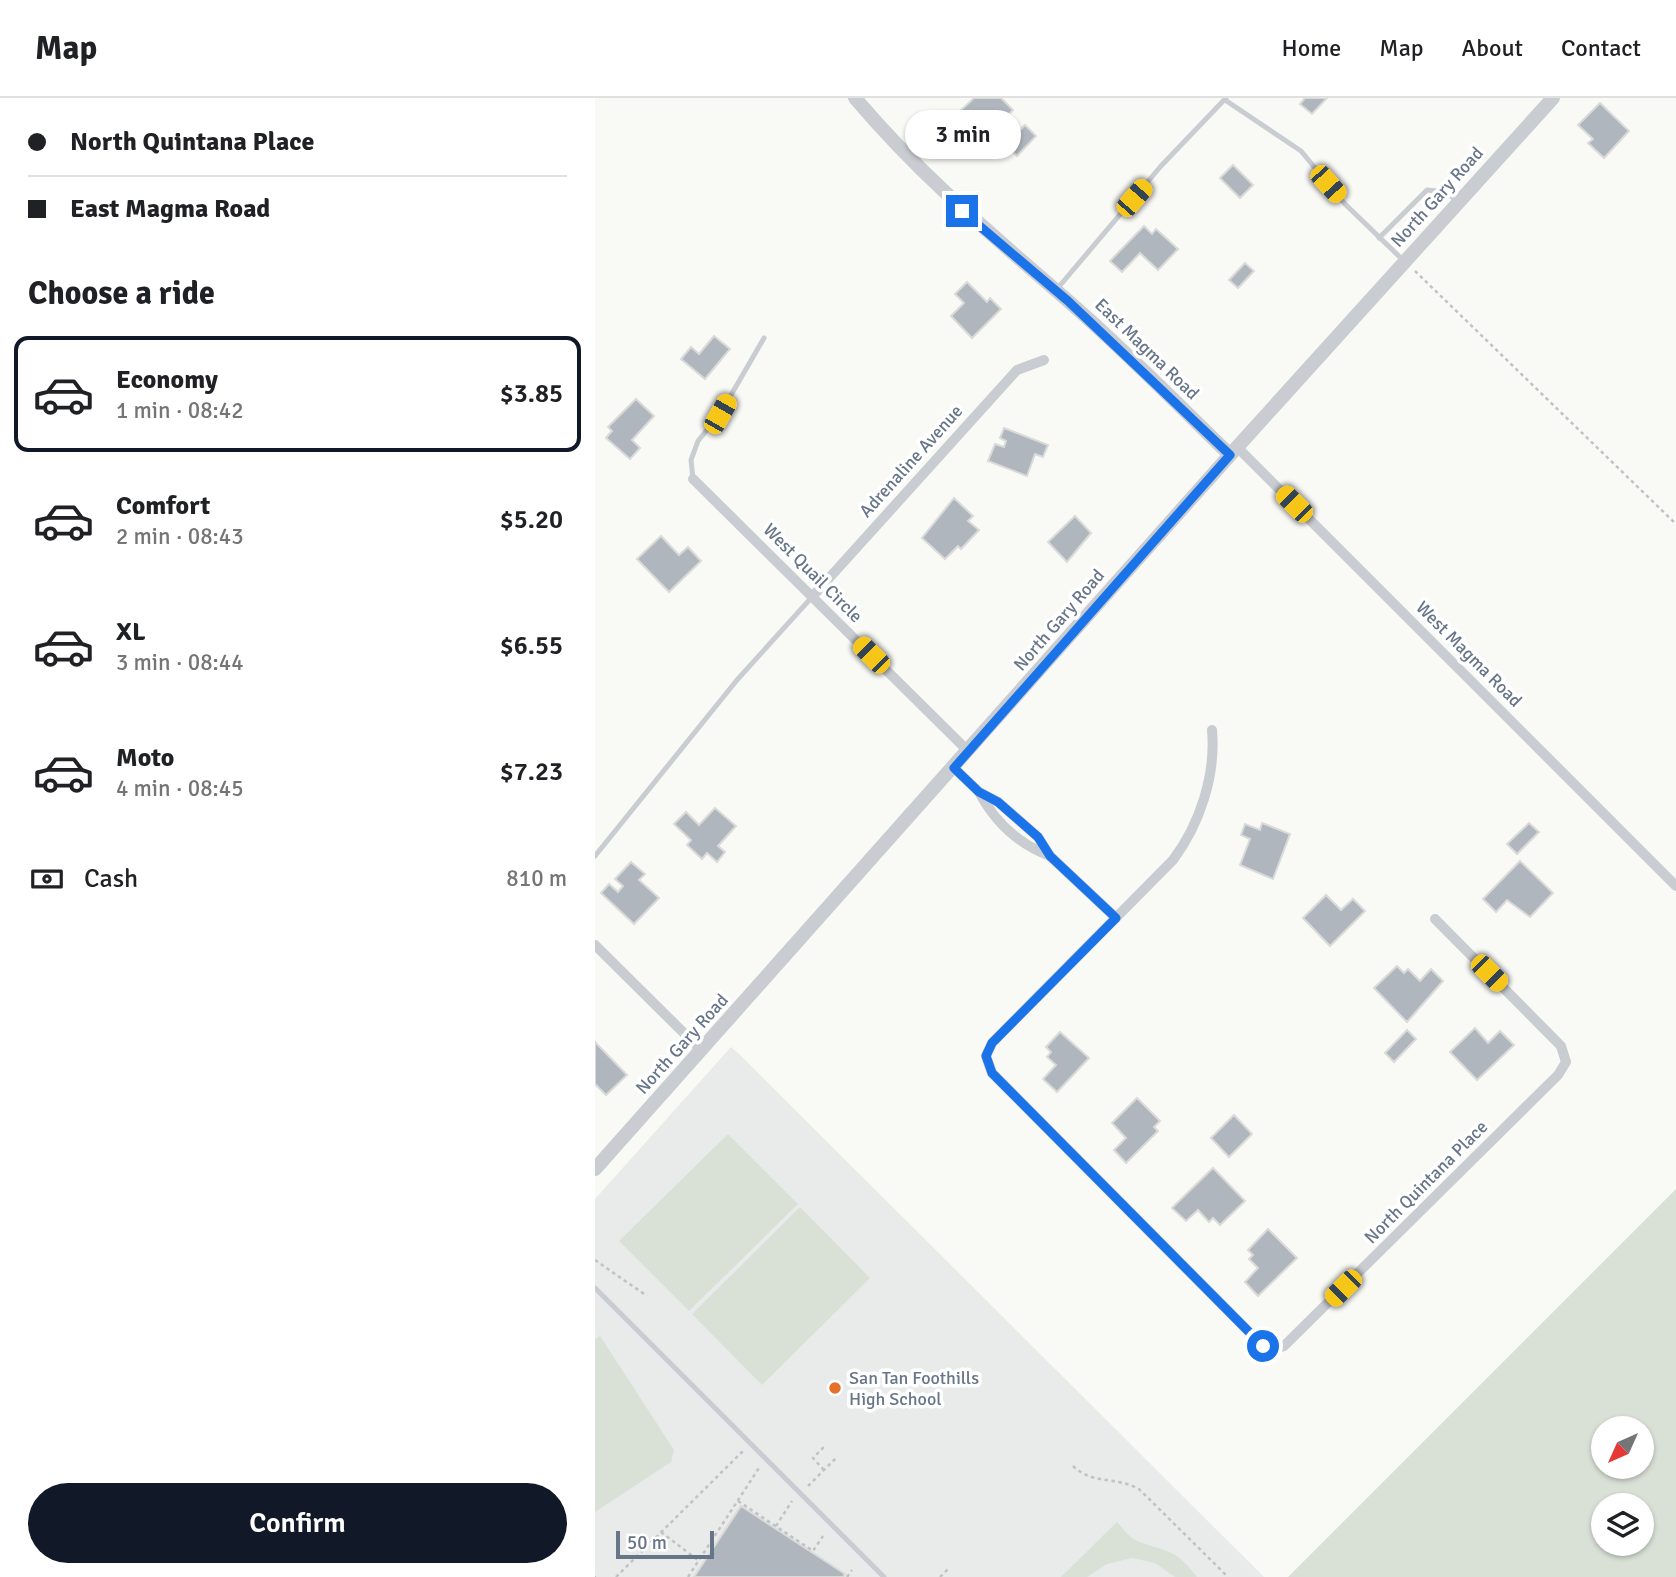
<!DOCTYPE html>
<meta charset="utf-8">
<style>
body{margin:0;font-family:Signika,sans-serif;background:#f6f6f6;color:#202124;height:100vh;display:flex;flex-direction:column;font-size:26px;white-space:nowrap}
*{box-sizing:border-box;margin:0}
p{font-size:23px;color:#757577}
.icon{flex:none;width:38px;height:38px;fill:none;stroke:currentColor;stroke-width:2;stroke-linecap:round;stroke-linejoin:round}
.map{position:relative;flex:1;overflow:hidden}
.panel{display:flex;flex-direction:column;background:#fff;width:595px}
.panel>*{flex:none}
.top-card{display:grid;align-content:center;height:154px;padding:0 28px;background:#fff}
.needle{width:46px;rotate:225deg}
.controls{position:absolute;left:996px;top:1318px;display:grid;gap:14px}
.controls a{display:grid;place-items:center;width:63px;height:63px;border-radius:50%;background:#fff;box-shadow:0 2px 5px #0004;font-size:35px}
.scale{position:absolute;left:21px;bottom:18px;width:98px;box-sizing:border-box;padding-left:7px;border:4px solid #677588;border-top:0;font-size:19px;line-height:24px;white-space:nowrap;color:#677588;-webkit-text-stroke:5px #fff;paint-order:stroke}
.end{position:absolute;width:32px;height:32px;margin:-16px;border:9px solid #1a73e8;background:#fff;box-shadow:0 0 0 4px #fff}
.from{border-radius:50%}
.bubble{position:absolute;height:49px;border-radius:24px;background:#fff;box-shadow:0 2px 5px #0004;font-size:23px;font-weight:600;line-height:49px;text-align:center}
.car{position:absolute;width:21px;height:42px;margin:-21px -10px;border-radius:9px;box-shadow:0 0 5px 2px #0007;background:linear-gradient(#f5c518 24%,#345 0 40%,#f5c518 0 76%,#345 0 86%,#f5c518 0)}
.top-card b{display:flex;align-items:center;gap:24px;height:66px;font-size:26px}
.top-card b+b{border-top:2px solid #e0e0e0}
.top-card i{width:18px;height:18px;background:#202124}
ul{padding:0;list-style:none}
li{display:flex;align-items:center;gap:21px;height:116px;margin:0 14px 10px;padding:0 14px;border:4px solid transparent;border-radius:14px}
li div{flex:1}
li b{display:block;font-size:26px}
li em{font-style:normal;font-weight:600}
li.current{border-color:#111827}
li>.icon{width:63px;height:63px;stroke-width:1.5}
h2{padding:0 28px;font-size:32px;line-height:84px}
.pay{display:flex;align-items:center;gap:18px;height:77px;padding:0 28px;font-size:26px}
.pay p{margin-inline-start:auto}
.action{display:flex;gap:14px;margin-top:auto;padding:14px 28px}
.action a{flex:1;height:80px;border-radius:42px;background:#111827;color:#fff;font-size:28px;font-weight:600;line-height:80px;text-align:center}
header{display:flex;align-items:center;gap:42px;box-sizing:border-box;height:98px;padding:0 35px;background:#fff;border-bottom:2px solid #e0e0e0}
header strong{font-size:33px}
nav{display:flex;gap:38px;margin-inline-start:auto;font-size:24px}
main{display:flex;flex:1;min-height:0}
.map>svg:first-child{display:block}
</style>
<header>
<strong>Map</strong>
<nav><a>Home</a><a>Map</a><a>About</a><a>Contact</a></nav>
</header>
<main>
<section class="panel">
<div class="top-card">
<b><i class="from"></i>North Quintana Place</b>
<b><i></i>East Magma Road</b>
</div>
<h2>Choose a ride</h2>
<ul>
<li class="current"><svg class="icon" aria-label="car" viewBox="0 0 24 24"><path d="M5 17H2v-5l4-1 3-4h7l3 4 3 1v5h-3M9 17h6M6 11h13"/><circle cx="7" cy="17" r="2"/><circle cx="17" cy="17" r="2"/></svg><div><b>Economy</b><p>1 min · 08:42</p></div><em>$3.85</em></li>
<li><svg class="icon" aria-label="car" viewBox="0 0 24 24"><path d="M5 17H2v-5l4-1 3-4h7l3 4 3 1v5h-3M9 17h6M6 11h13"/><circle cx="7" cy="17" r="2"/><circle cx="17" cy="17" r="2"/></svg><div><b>Comfort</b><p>2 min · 08:43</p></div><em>$5.20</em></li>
<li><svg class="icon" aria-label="car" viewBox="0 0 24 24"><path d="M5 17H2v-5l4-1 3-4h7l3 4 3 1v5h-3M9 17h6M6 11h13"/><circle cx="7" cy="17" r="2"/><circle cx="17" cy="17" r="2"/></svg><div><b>XL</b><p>3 min · 08:44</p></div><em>$6.55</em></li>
<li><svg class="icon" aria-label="car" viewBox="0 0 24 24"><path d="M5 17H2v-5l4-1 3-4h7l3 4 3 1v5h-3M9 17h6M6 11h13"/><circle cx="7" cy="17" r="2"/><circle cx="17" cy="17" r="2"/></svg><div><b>Moto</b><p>4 min · 08:45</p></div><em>$7.23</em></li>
</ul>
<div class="pay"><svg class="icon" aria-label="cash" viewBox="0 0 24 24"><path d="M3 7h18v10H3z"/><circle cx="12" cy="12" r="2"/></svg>Cash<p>810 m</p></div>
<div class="action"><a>Confirm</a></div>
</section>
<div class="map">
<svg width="1081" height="1479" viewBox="0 0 1081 1479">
<rect width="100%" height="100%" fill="#f9f9f6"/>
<path fill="#e9eaea" d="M136 949 143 955 669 1479H0V1101Z"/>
<g fill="#d9e1d7" fill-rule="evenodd">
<path d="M133 1036 203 1106 94 1213 24 1143Z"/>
<path d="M1081 1091V1479H693ZM1008 1330H1046V1368H1008ZM1008 1407H1046V1446H1008Z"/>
<path d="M205 1109 275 1180 167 1287 97 1216Z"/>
<path d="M5 1238 79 1352 76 1364 0 1414V1241Z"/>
<path d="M522 1424C527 1430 535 1440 542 1443 573 1455 579 1449 602 1479H580L560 1465 537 1460 512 1466 492 1479H466Z"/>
</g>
<g fill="#afb6bd" stroke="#dadbd9" stroke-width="2">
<path d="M379 0H406L418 12 414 16 419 21 412 29 415 33 398 49 364 14Z"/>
<path d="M710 0H732L717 16 705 6Z"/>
<path d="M1005 5 1034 33 1009 60 993 45 998 41 983 27Z"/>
<path d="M430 27 441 38 422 58 410 47Z"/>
<path d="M638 67 658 87 645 100 625 80Z"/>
<path d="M549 128 557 136 561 131 583 151 563 172 545 155 527 174 515 163Z"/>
<path d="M650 165 659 173 643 190 634 182Z"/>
<path d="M372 184 392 204 395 200 406 211 377 240 356 218 369 205 360 196Z"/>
<path d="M119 238 135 251 110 281 86 261 96 249 104 256Z"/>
<path d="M41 301 59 318 37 342 45 350 35 361 11 340 17 333 13 329Z"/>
<path d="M409 330 453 347 448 359 440 356 432 378 393 363 400 346 409 349 411 343 405 340Z"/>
<path d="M359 400 378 418 373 423 384 432 366 451 363 448 350 461 327 440Z"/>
<path d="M480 418 496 435 472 464 453 444Z"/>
<path d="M66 438 84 457 93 449 106 463 74 494 42 461Z"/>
<path d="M120 710 141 728 123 748 130 754 122 764 112 755 107 761 92 747 96 742 79 726 91 714 104 727Z"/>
<path d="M667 725 695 736 678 781 645 767 655 741 646 737 650 726 665 732Z"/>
<path d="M934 725 944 734 922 756 912 746Z"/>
<path d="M925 763 958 795 935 819 912 802 901 814 888 801Z"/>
<path d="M36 764 50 776 44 782 64 800 39 826 6 795 14 786 23 794 28 788 20 781Z"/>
<path d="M731 797 746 812 758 801 770 813 735 848 708 820Z"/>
<path d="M802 868 809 875 813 871 825 883 836 871 848 883 812 924 779 890Z"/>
<path d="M880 930 893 945 905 933 919 947 882 982 855 954Z"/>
<path d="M812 932 821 941 799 964 790 955Z"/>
<path d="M465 934 494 960 462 994 448 981 461 967 452 959 456 954 451 949Z"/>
<path d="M0 944 32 977 11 997 0 986Z"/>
<path d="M542 1000 565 1023 559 1029 563 1033 531 1065 519 1052 531 1040 517 1025Z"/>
<path d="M639 1017 657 1036 634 1059 616 1040Z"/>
<path d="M618 1070 650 1103 625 1127 618 1120 614 1124 603 1112 591 1123 577 1110Z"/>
<path d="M673 1131 702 1160 663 1198 650 1184 663 1170 654 1161 658 1157 653 1152Z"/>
<path d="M146 1408 250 1476 248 1479H99Z"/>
</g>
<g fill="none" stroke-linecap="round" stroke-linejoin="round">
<g stroke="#c0c2c5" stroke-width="2.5" stroke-dasharray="3.5 3.5" stroke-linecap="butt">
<path d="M820 173 1081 426"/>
<path d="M0 1162 52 1198"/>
<path d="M478 1368C498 1387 520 1378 544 1391L633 1479"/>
<path d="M229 1372 218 1360 231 1347"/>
<path d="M213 1388 242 1359"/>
<path d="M143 1403 218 1453 228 1438"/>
<path d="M181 1428 197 1403"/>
<path d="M66 1434 104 1463"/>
<path d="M0 1479H1"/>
<path d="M21 1479 148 1353"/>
<path d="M93 1479 164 1370"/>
<path d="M252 1479 257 1472"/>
<path d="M345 1479 353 1471"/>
</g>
<g stroke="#c9ccd0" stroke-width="5">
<path d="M630 2 706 53 750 106 810 164"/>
<path d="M784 140 832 92 852 94 863 105"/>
<path d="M462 191 566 68 631 0"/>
<path d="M98 381 96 362 103 343 125 316 169 240"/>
<path d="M0 758 142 582 217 499"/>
<path d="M0 1190 289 1479"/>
</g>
<g stroke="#c9ccd0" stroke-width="10">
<path d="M642 349 1081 788"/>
<path d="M98 381 373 653"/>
<path d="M217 499 422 272 449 262"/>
<path d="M617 632C621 677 605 726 578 762L397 945 391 958 397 975 668 1248 680 1251 689 1248 963 977 971 964 966 948 840 821"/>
<path d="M359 670 384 694 403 704 443 739 455 758 521 820"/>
<path d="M384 694C400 724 423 746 455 758"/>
<path d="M0 847 107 953"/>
</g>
<g stroke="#c9ccd0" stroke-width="14">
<path d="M260 0C327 79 395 135 472 202 529 251 581 305 635 357"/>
<path d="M0 1071 635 357 958 0"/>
</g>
</g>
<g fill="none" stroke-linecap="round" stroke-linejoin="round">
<path stroke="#1a73e8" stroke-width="9" d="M367 113 473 203 635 357 359 670 384 694 403 704 443 739 455 758 521 820 397 945 391 958 397 975 668 1248"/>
</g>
<circle fill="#e67029" stroke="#fff" stroke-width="2.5" cx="240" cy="1290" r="7"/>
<g text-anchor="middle" stroke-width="7" stroke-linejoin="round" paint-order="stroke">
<g font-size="18" fill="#677588" stroke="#fff">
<text transform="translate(842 99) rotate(-48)" y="6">North Gary Road</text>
<text transform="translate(552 251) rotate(44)" y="6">East Magma Road</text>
<text transform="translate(316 363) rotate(-48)" y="6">Adrenaline Avenue</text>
<text transform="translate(218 475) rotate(45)" y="6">West Quail Circle</text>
<text transform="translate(464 522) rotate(-49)" y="6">North Gary Road</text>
<text transform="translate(874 556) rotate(45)" y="6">West Magma Road</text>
<text transform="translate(87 946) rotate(-48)" y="6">North Gary Road</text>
<text transform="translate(831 1084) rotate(-45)" y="6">North Quintana Place</text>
</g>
<g font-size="18" fill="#677588" stroke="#fff" text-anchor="start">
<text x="254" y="1286">San Tan Foothills<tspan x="254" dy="21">High School</tspan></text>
</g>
</g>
</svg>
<div class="controls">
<a><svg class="needle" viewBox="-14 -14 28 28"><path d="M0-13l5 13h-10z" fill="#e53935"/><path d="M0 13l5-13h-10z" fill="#757577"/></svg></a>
<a><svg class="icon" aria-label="layers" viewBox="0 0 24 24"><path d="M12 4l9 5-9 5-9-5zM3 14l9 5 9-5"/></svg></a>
</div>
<div class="scale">50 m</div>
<i class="end from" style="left:668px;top:1248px"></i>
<i class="end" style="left:367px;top:113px"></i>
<div class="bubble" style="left:310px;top:12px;width:116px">3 min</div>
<i class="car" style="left:733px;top:86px;rotate:138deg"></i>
<i class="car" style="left:539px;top:100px;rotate:41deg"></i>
<i class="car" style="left:125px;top:316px;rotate:30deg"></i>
<i class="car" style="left:699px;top:406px;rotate:315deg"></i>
<i class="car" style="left:276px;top:557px;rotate:315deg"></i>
<i class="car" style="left:894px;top:875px;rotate:135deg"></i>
<i class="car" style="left:748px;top:1190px;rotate:225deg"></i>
</div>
</main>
